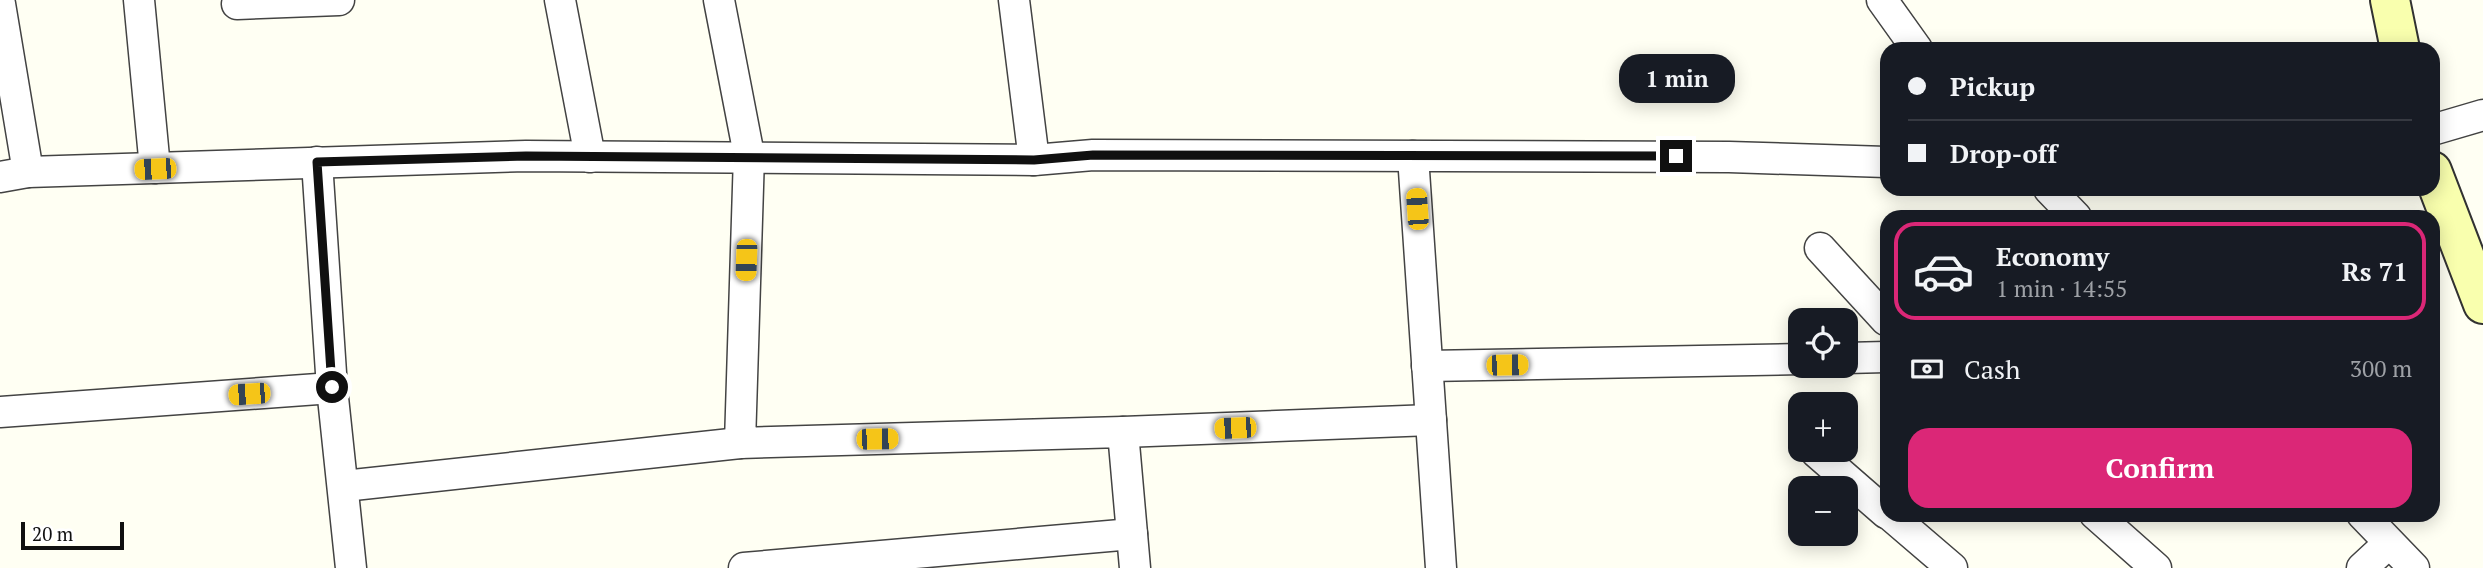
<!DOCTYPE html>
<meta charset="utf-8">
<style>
body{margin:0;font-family:"PT Serif",serif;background:#20242c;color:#f1f3f6;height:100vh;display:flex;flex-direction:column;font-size:26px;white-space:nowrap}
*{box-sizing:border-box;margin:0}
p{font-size:23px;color:#9ea1a6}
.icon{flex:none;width:38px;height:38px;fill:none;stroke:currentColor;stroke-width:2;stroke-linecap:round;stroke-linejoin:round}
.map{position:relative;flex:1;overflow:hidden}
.drawer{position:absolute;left:1880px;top:210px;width:560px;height:312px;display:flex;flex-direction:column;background:#171b24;border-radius:21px;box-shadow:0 4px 18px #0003}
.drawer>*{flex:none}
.hud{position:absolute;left:1880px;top:42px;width:560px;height:154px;border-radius:21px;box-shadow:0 4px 18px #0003;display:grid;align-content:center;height:154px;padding:0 28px;background:#171b24}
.tools{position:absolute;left:1788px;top:308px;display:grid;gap:14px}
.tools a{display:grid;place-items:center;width:70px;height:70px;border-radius:14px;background:#171b24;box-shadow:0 4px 18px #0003;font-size:35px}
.scale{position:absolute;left:21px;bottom:18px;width:103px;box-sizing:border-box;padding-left:7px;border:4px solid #101010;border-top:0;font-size:19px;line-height:24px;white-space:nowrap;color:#101010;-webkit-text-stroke:5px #fff;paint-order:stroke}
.end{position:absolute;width:32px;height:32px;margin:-16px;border:9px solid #101010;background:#fff;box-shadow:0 0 0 4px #fff}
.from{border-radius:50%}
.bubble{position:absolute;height:49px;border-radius:21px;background:#171b24;box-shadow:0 4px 18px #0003;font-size:23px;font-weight:700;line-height:49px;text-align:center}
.car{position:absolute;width:21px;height:42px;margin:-21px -10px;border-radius:9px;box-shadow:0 0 5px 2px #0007;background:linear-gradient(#f5c518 24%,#345 0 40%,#f5c518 0 76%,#345 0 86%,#f5c518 0)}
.hud b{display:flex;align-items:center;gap:24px;height:66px;font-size:26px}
.hud b+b{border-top:2px solid #363941}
.hud i{width:18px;height:18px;background:#f1f3f6}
ul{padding:12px 0 0;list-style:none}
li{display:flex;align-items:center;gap:21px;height:98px;margin:0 14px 10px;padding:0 14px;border:4px solid transparent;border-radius:21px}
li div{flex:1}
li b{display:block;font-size:26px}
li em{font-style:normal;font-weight:700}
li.current{border-color:#db2777}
li>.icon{width:63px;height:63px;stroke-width:1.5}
.pay{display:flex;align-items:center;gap:18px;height:77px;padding:0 28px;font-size:26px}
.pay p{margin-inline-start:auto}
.button{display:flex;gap:14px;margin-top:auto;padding:14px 28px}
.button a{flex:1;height:80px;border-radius:21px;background:#db2777;color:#fff;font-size:28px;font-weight:700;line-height:80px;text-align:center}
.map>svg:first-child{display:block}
</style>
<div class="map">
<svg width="2483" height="568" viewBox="0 0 2483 568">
<rect width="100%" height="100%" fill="#fffff3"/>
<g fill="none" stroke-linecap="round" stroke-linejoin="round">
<defs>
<g id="minor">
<path d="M139 0 155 168"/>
<path d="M560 0 590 157"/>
<path d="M719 0 749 155 740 443 1123 432 1135 568"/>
<path d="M1014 0 1034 160"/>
<path d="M1882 0 1917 49"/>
<path d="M0 4 28 172"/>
<path d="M237 4 339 0"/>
<path d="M2432 130 2483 115"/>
<path d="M1413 156 1441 568"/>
<path d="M317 162 332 388 351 568"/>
<path d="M0 177 28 172 526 156 1034 160 1093 155 1729 157 1886 162"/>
<path d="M2049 189 2076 217"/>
<path d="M1820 248 1886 320"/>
<path d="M1846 358 1886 357"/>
<path d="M1427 366 1801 359"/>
<path d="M0 412 332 388"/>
<path d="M1123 432 1431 420"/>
<path d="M1816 452 1886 513"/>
<path d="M344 486 740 443"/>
<path d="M1889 514 1952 568"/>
<path d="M2095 514 2156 568"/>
<path d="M2362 514 2414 568"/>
<path d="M744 568 1132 534"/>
<path d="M2362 568 2389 543"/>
</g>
<g id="secondary">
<path d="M2390 0 2400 49"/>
<path d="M2432 171 2483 304"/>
</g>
</defs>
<use href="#minor" stroke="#434343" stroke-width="33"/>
<use href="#secondary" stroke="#323232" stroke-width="42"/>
<use href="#minor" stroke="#fff" stroke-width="30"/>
<use href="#secondary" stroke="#f9ffae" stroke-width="38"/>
</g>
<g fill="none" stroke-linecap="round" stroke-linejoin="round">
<path stroke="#101010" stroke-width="9" d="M332 387 317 162 526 156 1034 160 1093 155 1676 156"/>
</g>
</svg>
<div class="tools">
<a><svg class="icon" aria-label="locate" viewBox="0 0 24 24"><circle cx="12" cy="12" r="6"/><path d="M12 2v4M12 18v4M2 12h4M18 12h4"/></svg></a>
<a>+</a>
<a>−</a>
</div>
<div class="scale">20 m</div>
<i class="end from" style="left:332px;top:387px"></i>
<i class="end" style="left:1676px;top:156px"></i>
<div class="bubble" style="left:1619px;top:54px;width:116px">1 min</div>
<i class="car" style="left:155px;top:169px;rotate:268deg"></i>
<i class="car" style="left:1417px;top:209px;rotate:356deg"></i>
<i class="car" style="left:746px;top:260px;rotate:182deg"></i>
<i class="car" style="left:1507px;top:365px;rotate:89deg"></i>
<i class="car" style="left:249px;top:394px;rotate:266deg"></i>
<i class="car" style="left:1235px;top:428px;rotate:268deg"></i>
<i class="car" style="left:877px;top:439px;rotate:89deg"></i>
<div class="hud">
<b><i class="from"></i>Pickup</b>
<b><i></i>Drop-off</b>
</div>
<section class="drawer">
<ul>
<li class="current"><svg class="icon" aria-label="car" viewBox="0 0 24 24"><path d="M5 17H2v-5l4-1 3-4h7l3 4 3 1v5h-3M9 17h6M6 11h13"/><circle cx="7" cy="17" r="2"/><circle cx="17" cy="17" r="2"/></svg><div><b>Economy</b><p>1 min · 14:55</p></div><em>Rs 71</em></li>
</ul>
<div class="pay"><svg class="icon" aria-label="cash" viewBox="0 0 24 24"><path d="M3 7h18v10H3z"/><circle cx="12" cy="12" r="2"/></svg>Cash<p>300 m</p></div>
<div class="button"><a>Confirm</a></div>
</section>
</div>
